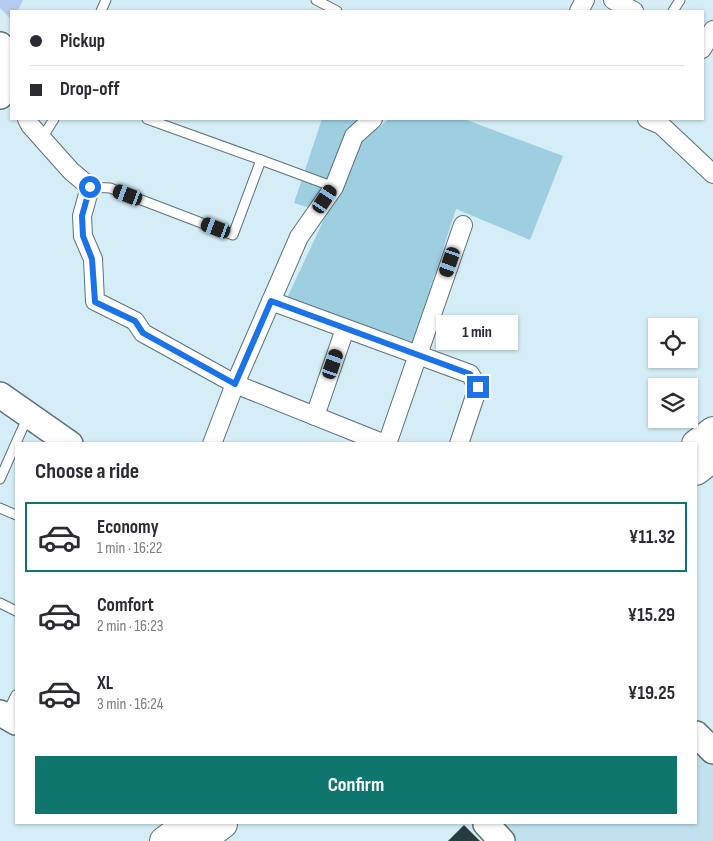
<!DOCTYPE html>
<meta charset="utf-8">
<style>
body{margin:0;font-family:"Sofia Sans Condensed",sans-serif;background:#f7f7f7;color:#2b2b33;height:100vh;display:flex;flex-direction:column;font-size:19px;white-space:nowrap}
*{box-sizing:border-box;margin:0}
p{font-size:16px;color:#7c7c81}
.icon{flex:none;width:28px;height:28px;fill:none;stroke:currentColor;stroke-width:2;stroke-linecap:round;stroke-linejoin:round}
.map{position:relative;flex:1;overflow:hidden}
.sheet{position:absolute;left:15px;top:442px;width:682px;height:382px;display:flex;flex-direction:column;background:#fff;border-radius:0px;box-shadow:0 1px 4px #0004}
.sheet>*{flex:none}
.hud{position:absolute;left:10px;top:10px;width:694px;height:110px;border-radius:0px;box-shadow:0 1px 4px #0004;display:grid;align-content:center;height:110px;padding:0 20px;background:#fff}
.fabs{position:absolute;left:648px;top:318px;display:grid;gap:10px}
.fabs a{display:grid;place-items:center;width:50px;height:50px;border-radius:0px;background:#fff;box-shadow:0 1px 4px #0004;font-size:25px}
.end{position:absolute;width:22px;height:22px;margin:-11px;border:6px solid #1a73e8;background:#fff;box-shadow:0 0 0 2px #fff}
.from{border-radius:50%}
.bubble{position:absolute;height:35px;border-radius:0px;background:#fff;box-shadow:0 1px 4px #0004;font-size:16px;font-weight:700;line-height:35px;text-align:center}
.car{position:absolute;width:15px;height:30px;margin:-15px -8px;border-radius:6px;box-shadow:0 0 4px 1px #0007;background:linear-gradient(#222 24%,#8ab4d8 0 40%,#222 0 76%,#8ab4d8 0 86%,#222 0)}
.hud b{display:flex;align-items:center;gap:18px;height:48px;font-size:19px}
.hud b+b{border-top:1px solid #e1e1e2}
.hud i{width:12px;height:12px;background:#2b2b33}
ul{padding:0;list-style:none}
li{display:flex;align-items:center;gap:15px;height:70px;margin:0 10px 8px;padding:0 10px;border:2px solid transparent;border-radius:0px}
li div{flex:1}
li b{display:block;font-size:19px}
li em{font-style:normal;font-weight:700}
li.active{border-color:#0f766e}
li>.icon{width:45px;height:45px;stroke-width:1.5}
h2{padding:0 20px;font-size:22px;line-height:60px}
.cta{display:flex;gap:10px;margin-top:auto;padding:10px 20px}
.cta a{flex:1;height:58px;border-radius:0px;background:#0f766e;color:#fff;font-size:20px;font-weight:700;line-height:58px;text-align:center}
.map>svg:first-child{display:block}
</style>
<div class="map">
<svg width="713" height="841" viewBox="0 0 713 841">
<rect width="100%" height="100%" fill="#d4edf6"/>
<path fill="#c0e1ee" d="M696 734 713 751V841H502L486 824H696Z"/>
<path fill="#9dcfe0" d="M322 119H362L377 129 389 119H464L563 156 530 240 456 209 413 342 287 298 327 213 294 203Z"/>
<path fill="#b7caf0" d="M0 0H23L18 11H11V19L0 8Z"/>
<path fill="#263d3e" d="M464 825 480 841H448Z"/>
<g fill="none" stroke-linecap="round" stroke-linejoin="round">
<defs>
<g id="lane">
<path d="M316 0 337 11"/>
<path d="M101 11 106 0"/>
<path d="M673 11 680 0"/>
<path d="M147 119 261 160"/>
<path d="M42 138 54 119"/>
<path d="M90 187 110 188 233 235 261 160 334 187"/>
<path d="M0 479 28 416"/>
<path d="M0 508 16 515"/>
<path d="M0 603 16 611"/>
<path d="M6 715 16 695"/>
</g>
<g id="street">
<path d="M613 0 634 11"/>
<path d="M579 11 585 0"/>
<path d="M702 49 713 30"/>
<path d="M27 119 30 125 71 171 90 187 82 216 83 236 93 259 95 301 135 321 143 333 235 384 385 444"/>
<path d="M647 119 661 125 713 174"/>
<path d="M271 301 470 374 478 387 459 444"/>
<path d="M315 416 345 329"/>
<path d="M212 444 235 384 299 237 334 187 354 136 373 119"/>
<path d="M387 444 463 225"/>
</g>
<g id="secondary">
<path d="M0 45C11 58 12 83 0 96"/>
<path d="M0 395 70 444"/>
<path d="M0 713 16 722"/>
<path d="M696 734 713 751"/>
<path d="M486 824 502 841"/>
</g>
<g id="primary">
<path d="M696 444 713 431"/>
<path d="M696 471 713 458"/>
<path d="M164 841 187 824"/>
<path d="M201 841 223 824"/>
</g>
</defs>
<use href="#lane" stroke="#5c727a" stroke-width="11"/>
<use href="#street" stroke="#5c727a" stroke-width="20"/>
<use href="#secondary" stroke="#5c727a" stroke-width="28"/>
<use href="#primary" stroke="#5c727a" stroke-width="30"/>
<use href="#lane" stroke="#fff" stroke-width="9"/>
<use href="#street" stroke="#fff" stroke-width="18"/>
<use href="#secondary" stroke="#fff" stroke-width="25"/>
<use href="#primary" stroke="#fff" stroke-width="28"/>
</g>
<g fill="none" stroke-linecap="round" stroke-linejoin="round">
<path stroke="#1a73e8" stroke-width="6" d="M90 187 82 216 83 236 92 259 95 302 135 321 143 333 235 384 271 301 470 374 478 387"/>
</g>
</svg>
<div class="fabs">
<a><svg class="icon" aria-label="locate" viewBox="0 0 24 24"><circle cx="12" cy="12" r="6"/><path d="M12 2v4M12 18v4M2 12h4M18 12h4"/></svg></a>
<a><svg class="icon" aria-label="layers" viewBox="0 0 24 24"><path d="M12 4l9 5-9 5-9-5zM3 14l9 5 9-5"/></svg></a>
</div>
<i class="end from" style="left:90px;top:187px"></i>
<i class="end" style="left:478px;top:387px"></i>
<div class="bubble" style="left:436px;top:315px;width:82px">1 min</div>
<i class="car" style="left:128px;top:195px;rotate:291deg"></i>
<i class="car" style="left:325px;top:199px;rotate:34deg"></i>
<i class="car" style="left:216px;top:228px;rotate:291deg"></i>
<i class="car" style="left:450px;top:262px;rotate:199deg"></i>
<i class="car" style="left:333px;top:364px;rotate:19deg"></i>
<div class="hud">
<b><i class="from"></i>Pickup</b>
<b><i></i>Drop-off</b>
</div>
<section class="sheet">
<h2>Choose a ride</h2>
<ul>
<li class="active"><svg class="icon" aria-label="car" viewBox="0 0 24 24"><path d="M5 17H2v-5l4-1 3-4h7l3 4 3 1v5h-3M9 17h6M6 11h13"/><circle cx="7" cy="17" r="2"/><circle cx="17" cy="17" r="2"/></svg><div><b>Economy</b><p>1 min · 16:22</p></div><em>¥11.32</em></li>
<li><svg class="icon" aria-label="car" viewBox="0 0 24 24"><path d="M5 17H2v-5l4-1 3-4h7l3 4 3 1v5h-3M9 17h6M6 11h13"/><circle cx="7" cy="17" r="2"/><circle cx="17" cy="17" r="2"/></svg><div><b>Comfort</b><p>2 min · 16:23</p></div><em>¥15.29</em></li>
<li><svg class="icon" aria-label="car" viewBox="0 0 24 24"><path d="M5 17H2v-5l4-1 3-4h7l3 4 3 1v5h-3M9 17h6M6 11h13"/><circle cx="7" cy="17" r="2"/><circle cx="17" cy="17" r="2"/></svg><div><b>XL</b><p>3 min · 16:24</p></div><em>¥19.25</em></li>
</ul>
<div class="cta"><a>Confirm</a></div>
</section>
</div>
